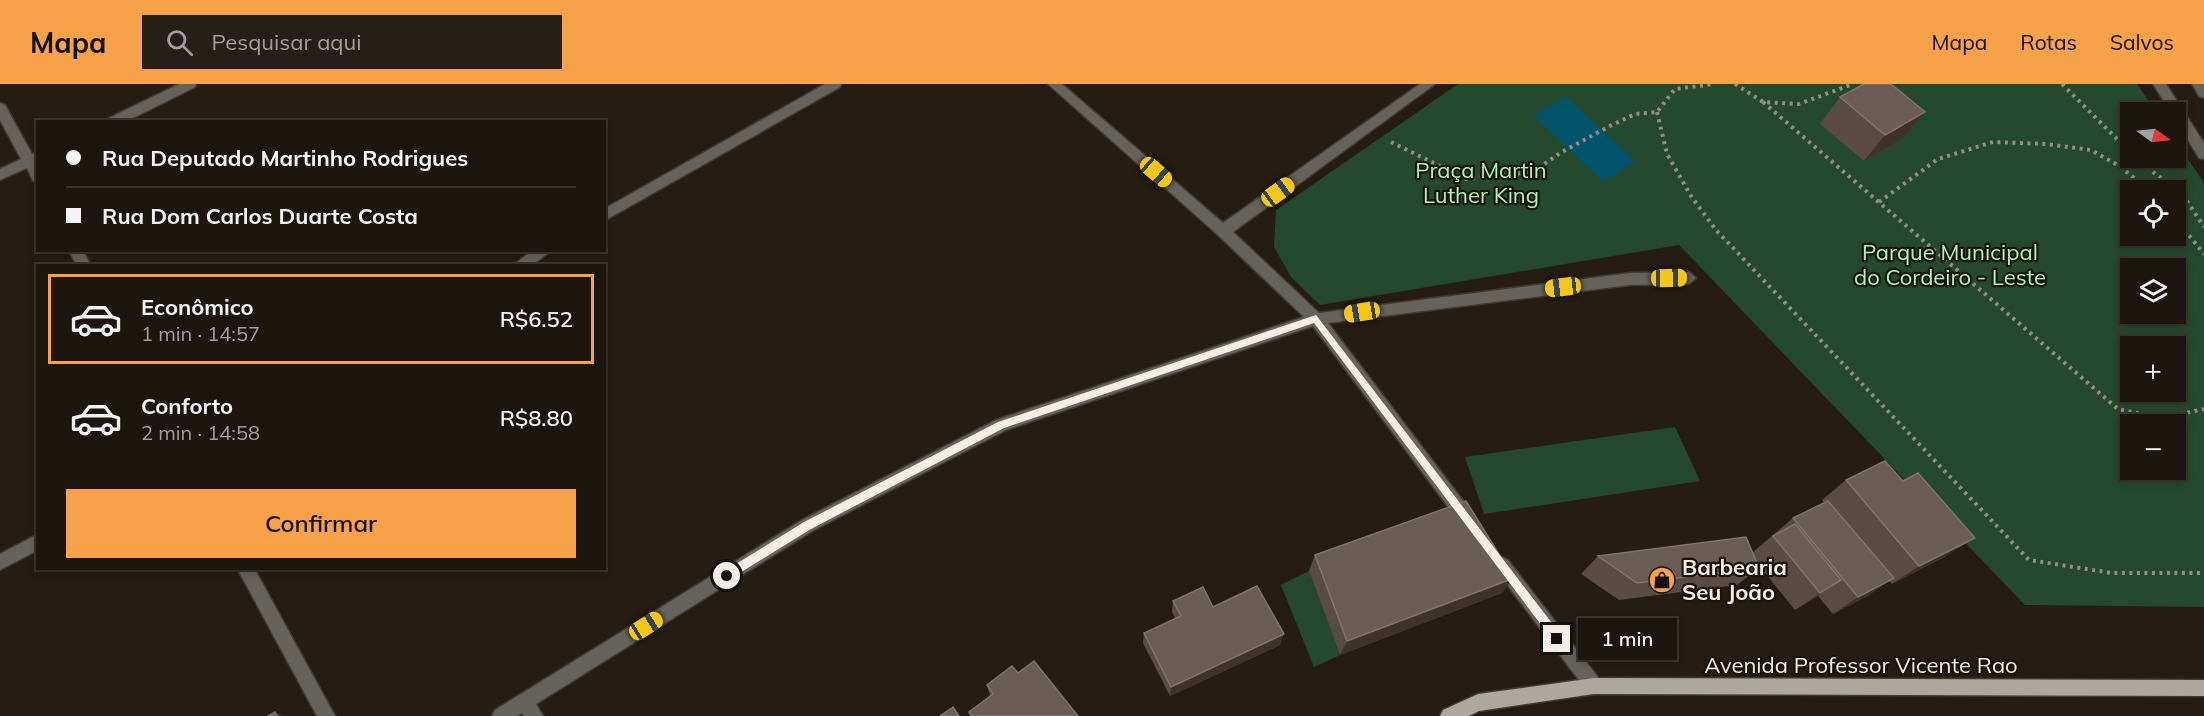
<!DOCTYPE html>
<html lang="pt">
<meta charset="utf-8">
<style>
body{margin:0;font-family:Mulish,sans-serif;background:#251f17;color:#f1f3f6;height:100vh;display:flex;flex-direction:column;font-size:22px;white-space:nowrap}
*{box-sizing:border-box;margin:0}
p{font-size:20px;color:#a09f9e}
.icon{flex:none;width:33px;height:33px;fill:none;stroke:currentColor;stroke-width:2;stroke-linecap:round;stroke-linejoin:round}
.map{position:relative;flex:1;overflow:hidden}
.panel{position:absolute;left:36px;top:180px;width:570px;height:306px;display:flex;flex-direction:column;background:#1c160e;border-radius:0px;box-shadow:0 3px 9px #0003,0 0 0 2px #3a352e}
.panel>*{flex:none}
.hud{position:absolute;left:36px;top:36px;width:570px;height:132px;border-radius:0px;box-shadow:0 3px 9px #0003,0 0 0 2px #3a352e;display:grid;align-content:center;height:132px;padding:0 30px;background:#1c160e}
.needle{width:39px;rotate:105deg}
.buttons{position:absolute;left:2120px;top:18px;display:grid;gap:12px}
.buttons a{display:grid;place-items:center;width:66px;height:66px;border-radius:0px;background:#1c160e;box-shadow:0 3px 9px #0003,0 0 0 2px #3a352e;font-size:30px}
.end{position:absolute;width:27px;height:27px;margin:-14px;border:8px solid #f3ede6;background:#111;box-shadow:0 0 0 3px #111}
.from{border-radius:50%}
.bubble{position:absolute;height:42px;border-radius:0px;background:#1c160e;box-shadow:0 3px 9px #0003,0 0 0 2px #3a352e;font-size:20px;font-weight:600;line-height:42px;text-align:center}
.car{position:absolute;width:18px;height:36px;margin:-18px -9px;border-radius:8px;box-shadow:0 0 4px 2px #0007;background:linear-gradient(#f5c518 24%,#345 0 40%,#f5c518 0 76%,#345 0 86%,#f5c518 0)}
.hud b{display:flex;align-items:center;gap:21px;height:57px;font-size:22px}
.hud b+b{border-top:2px solid #3a352e}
.hud i{width:15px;height:15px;background:#f1f3f6}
ul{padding:10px 0 0;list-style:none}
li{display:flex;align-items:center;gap:18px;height:90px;margin:0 12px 9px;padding:0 18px;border:3px solid transparent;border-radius:0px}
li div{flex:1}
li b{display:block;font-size:22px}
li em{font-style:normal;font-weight:600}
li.active{border-color:#f7a149}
li>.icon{width:54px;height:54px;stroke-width:1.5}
.button{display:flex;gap:12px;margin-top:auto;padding:12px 30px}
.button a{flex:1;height:69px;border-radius:0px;background:#f7a149;color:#111;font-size:24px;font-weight:600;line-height:69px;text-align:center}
header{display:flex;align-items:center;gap:36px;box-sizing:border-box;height:84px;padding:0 30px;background:#f7a149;color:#111}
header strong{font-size:28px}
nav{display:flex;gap:33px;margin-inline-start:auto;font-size:21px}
.search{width:420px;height:54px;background:#251f17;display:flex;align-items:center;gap:15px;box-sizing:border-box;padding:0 21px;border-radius:0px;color:#a09f9e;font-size:22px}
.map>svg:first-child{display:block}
</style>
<header>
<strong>Mapa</strong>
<div class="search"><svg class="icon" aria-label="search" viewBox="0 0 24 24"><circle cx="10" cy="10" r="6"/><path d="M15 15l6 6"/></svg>Pesquisar aqui</div>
<nav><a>Mapa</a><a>Rotas</a><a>Salvos</a></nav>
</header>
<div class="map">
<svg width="2204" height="632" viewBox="0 0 2204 632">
<rect width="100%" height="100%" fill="#251d12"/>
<g fill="#24492c" fill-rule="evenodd">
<path d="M1458 0H2137L2156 28H2130V74H2175V56L2204 99V523L2025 521 1679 161 1320 221 1291 193 1274 163 1276 126ZM2130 106H2175V152H2130ZM2130 184H2175V230H2130ZM2130 262H2175V308H2130ZM2130 340H2175V386H2130Z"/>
<path d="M1675 343 1700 397 1484 430 1465 373Z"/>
<path d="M1309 487 1340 571 1314 583 1281 501Z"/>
</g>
<path fill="#00536a" d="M1566 13 1635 77 1603 98 1533 31Z"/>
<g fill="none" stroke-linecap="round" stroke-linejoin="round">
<defs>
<g id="minor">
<path d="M179 0H196L195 3 125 38H106L107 35Z"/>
<path d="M825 0H841L840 3 604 137V125Z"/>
<path d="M1048 0H1062L1223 139 1420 0H1435L1233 148 1319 229 1630 189 1689 188 1696 194 1689 200 1630 201 1328 239 1473 430 1475 435 1473 440 1467 442 1461 440 1313 242 1006 346 814 446 536 620 543 632H524L522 629 517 632H492L495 626 802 436 996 336 1304 233 1218 151Z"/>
<path d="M2153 0H2166L2204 59V75L2199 74 2175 35V28H2171Z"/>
<path d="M2192 0H2204V14L2199 12Z"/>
<path d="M0 19 5 21 32 70 38 68V98L33 97 27 84 0 96V85L21 75 0 36Z"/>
<path d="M69 166H83L91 182H77Z"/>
<path d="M533 166H552L531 182H512Z"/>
<path d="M38 450V466L0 486V470Z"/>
<path d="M1502 473 1508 476 1600 596 1603 602 1600 608 1594 610 1588 608 1496 486 1494 481 1496 476Z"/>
<path d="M237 484H254L335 632H317Z"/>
</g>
<path id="major" d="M1594 594 2204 596V612L1594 610 1479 627 1469 632H1440L1443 626 1478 610Z"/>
</defs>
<use href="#minor" stroke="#423a30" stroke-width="3"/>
<use href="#major" stroke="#423a30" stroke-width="3"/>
<g stroke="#958e86" stroke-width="4" stroke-dasharray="3 4.5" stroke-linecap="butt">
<path d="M1735 0 1763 18 1799 20 1853 0"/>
<path d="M2062 0 2130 68"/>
<path d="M1763 18 2118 325 2162 334 2204 325"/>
<path d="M1657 28 1667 70 1691 112 1716 146 2029 476 2112 489H2204"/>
<path d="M1391 58 1466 95 1533 88 1560 69 1610 42 1635 30 1657 28 1675 5 1714 0"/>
<path d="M2135 74 2183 111 2204 143"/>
<path d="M2121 83 2138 76"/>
<path d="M1879 118 1938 75 1993 58 2046 60 2091 66 2121 83 2148 106"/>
<path d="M2175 134 2204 170"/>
</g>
<use href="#minor" fill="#65635c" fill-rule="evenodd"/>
<use href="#major" fill="#aca89a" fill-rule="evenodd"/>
</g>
<g fill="#5a4c45">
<path d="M1840 13 1903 54 1864 77 1820 40Z"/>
<path d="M1846 396 1946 472 1892 500 1889 497 1867 512 1833 530 1818 512 1795 526 1757 479 1759 484 1737 501 1619 516 1581 490 1598 472 1753 468 1793 434 1824 419 1822 416Z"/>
<path d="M1315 471 1502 509 1340 571 1309 487Z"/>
<path d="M1173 517 1213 523 1280 561 1170 612 1143 559 1144 549 1175 534 1172 528Z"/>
<path d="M1018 589 1078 632H970L969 628 990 612 987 601Z"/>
</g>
<g fill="#3e3229">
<path d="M1925 28 1903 54 1864 77 1885 51Z"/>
<path d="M1975 454 1946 472 1892 500 1919 482Z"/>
<path d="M1514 494 1502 509 1340 571 1347 557Z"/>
<path d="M1894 494 1867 512 1833 530 1858 513Z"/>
<path d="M1841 496 1816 513 1795 526 1820 509Z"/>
<path d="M1284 550 1280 561 1170 612 1171 603Z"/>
<path d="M275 628 284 632H277Z"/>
</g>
<g fill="#6a5d56" stroke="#80746d" stroke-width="1.5">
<path d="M1864 0H1891L1925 28 1885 51 1840 13Z"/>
<path d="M1885 377 1903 397 1918 389 1975 454 1919 482 1846 396Z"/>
<path d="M1466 417 1514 494 1347 557 1315 471Z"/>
<path d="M1828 417 1894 494 1858 513 1793 434Z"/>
<path d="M1795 440 1841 496 1820 509 1773 452Z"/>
<path d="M1746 453 1759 484 1637 499 1598 472Z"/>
<path d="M1257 502 1284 550 1171 603 1144 549 1181 532 1173 517 1203 503 1213 523Z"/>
<path d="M1034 577 1078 632H971L969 628 993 610 987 601 1012 582 1018 589Z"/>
<path d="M953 623 959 632H940Z"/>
<path d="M275 628 277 632H268Z"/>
</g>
<path fill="#f3ede6" d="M1316 231 1561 551V558H1554L1314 239 1004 344 811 445 730 495H723V488L804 438 998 338Z"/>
<defs>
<symbol id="shop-disc" viewBox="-11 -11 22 22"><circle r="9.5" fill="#f7a149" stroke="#1c1409"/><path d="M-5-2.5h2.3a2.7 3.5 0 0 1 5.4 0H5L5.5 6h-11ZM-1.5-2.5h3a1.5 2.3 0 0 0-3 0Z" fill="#111"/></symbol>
</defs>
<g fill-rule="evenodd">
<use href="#shop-disc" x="1647" y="481" width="30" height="30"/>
</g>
<g text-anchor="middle" stroke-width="4.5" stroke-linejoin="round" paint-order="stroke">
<g font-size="22" fill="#acf3b7" stroke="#1c1409">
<text x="1481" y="94">Praça Martin<tspan x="1481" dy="25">Luther King</tspan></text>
<text x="1950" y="176">Parque Municipal<tspan x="1950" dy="25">do Cordeiro - Leste</tspan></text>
</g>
<g font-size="22" font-weight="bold" fill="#f3ede6" stroke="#1c1409" text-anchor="start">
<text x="1682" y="491">Barbearia<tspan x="1682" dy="25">Seu João</tspan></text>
</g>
<g font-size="22" fill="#f3ede6" stroke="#1c1409">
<text x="1861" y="589">Avenida Professor Vicente Rao</text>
</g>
</g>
</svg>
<div class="buttons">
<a><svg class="needle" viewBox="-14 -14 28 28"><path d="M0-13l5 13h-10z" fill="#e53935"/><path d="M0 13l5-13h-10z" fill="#a09f9e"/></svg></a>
<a><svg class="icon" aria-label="locate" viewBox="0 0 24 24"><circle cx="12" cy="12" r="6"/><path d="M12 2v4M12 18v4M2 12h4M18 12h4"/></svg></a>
<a><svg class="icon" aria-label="layers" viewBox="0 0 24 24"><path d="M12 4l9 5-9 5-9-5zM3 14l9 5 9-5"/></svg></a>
<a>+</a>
<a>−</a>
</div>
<i class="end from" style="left:727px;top:492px"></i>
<i class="end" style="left:1557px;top:555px"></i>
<div class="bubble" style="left:1578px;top:534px;width:99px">1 min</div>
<i class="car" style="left:1156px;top:88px;rotate:131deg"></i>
<i class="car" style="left:1278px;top:108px;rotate:54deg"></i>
<i class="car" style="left:1669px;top:194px;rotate:89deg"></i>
<i class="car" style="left:1563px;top:203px;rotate:263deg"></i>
<i class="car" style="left:1362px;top:228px;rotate:261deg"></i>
<i class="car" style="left:646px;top:542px;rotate:58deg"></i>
<div class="hud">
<b><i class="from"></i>Rua Deputado Martinho Rodrigues</b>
<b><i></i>Rua Dom Carlos Duarte Costa</b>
</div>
<section class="panel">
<ul>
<li class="active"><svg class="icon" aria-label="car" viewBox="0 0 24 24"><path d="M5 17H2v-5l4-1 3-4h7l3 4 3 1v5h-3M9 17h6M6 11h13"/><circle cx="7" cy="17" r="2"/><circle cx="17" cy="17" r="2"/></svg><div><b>Econômico</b><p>1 min · 14:57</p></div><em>R$6.52</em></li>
<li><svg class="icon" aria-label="car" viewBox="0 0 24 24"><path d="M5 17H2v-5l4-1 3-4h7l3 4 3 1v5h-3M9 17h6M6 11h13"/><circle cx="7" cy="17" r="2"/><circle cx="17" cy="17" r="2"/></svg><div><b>Conforto</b><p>2 min · 14:58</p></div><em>R$8.80</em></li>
</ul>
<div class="button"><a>Confirmar</a></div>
</section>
</div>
